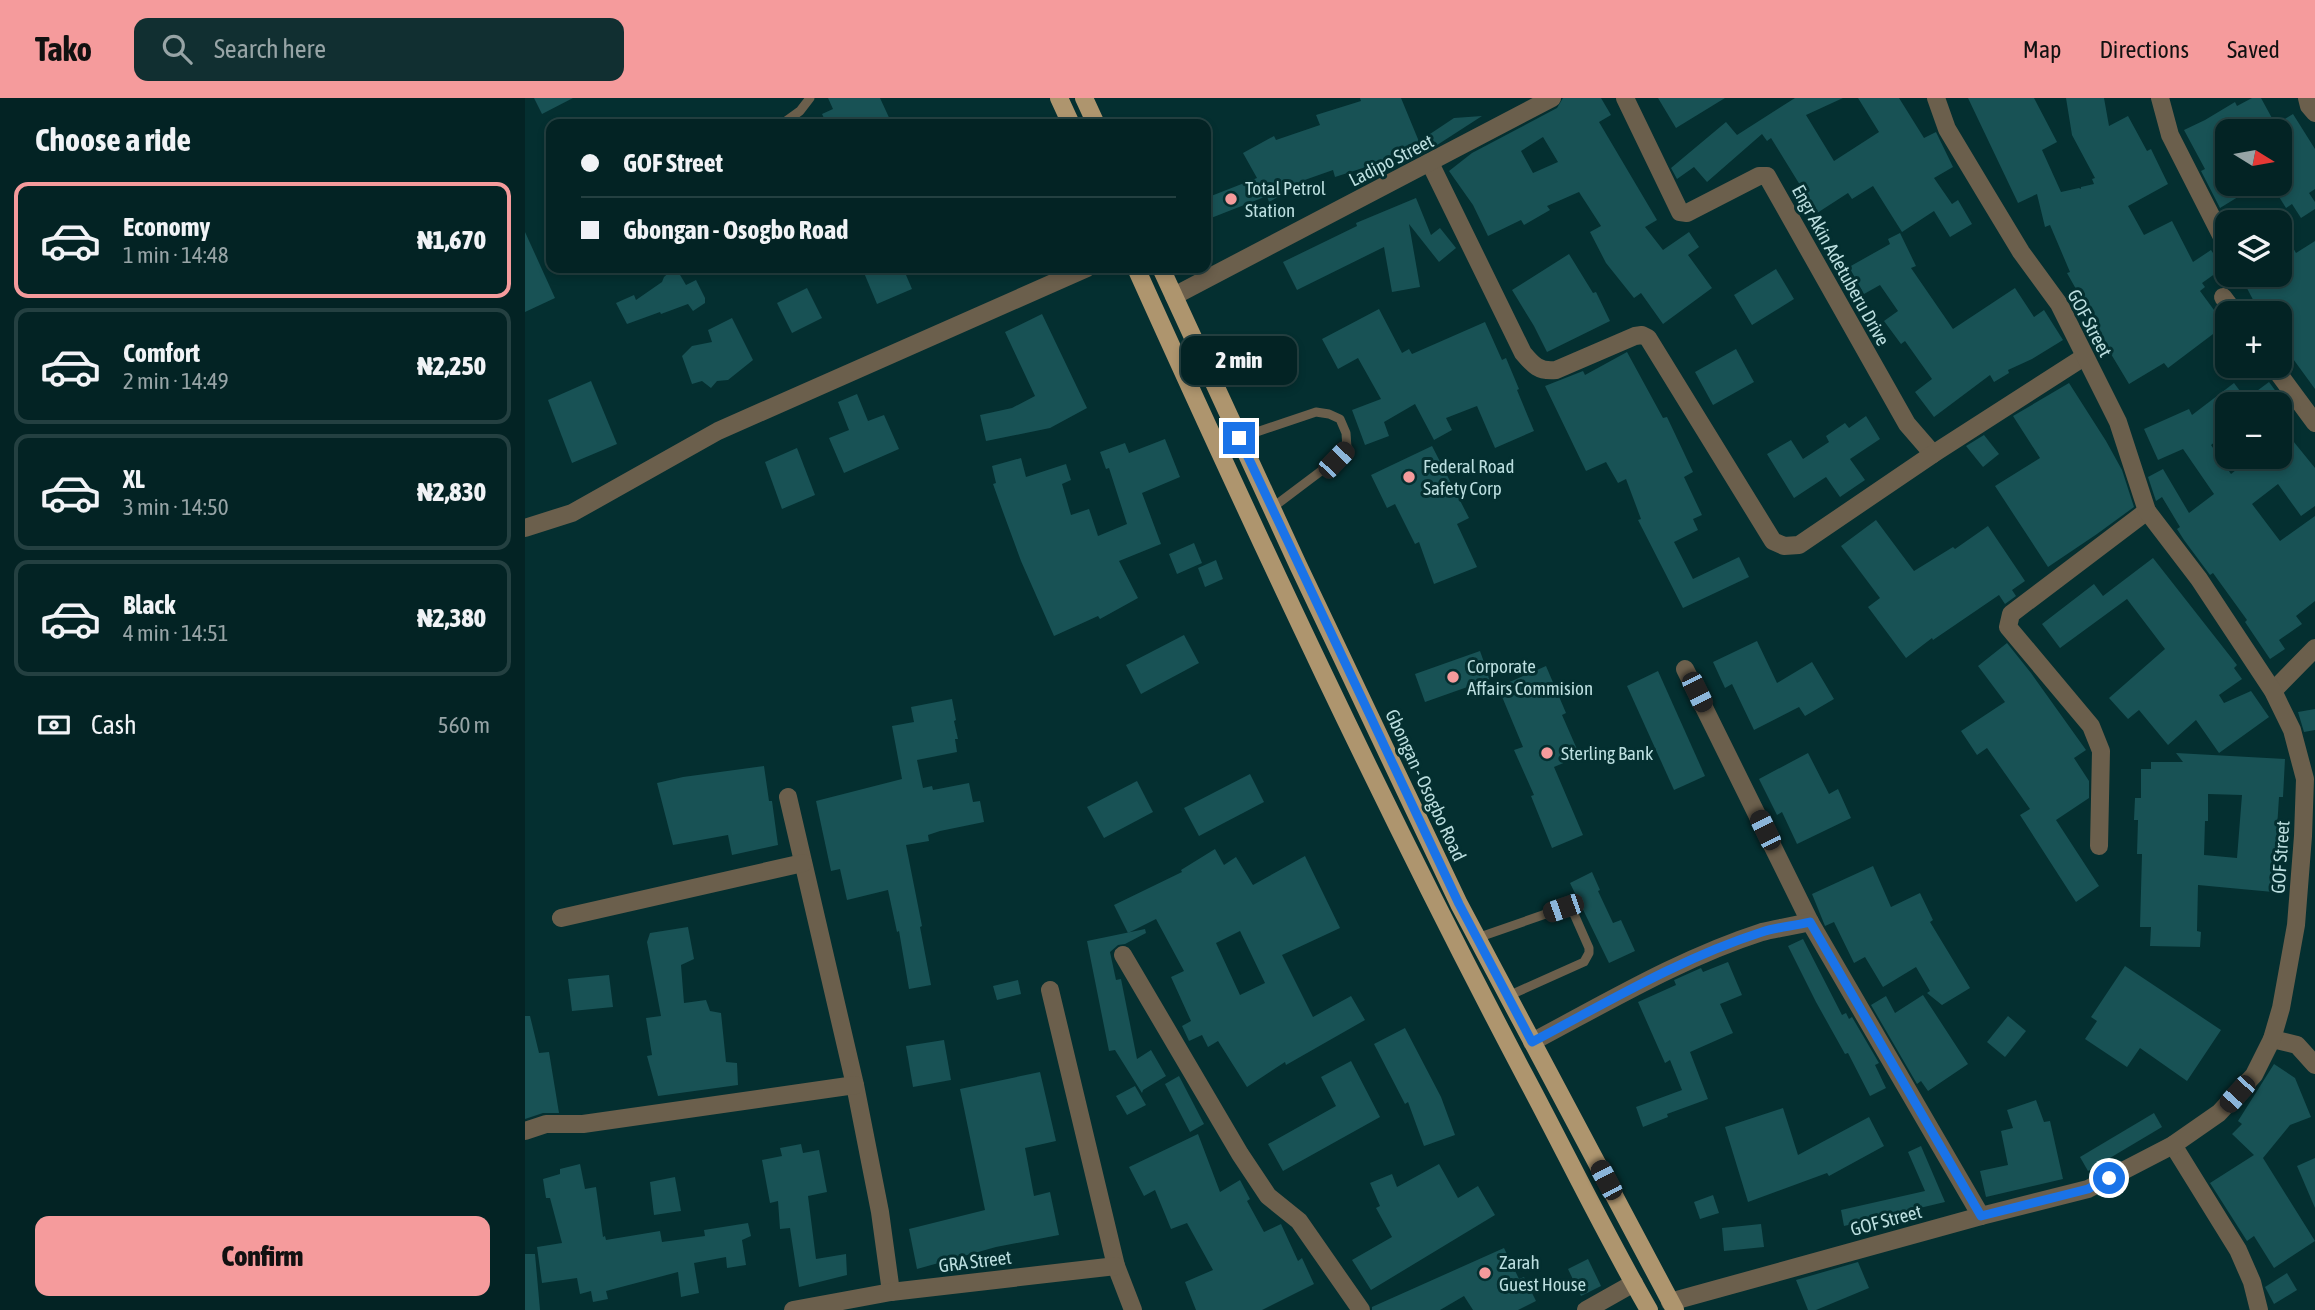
<!DOCTYPE html>
<meta charset="utf-8">
<style>
body{margin:0;font-family:"Asap Condensed",sans-serif;background:#112f31;color:#f1f3f6;height:100vh;display:flex;flex-direction:column;font-size:26px;white-space:nowrap}
*{box-sizing:border-box;margin:0}
p{font-size:23px;color:#97a4a6}
.icon{flex:none;width:38px;height:38px;fill:none;stroke:currentColor;stroke-width:2;stroke-linecap:round;stroke-linejoin:round}
.map{position:relative;flex:1;overflow:hidden}
.drawer{display:flex;flex-direction:column;background:#032324;width:525px}
.drawer>*{flex:none}
.banner{position:absolute;left:21px;top:21px;width:665px;height:154px;border-radius:14px;box-shadow:0 4px 10px #0003,0 0 0 2px #244041;display:grid;align-content:center;height:154px;padding:0 35px;background:#032324}
.needle{width:46px;rotate:101deg}
.buttons{position:absolute;left:1690px;top:21px;display:grid;gap:14px}
.buttons a{display:grid;place-items:center;width:77px;height:77px;border-radius:14px;background:#032324;box-shadow:0 4px 10px #0003,0 0 0 2px #244041;font-size:35px}
.end{position:absolute;width:32px;height:32px;margin:-16px;border:9px solid #1a73e8;background:#fff;box-shadow:0 0 0 4px #fff}
.from{border-radius:50%}
.bubble{position:absolute;height:49px;border-radius:14px;background:#032324;box-shadow:0 4px 10px #0003,0 0 0 2px #244041;font-size:23px;font-weight:800;line-height:49px;text-align:center}
.car{position:absolute;width:21px;height:42px;margin:-21px -10px;border-radius:9px;box-shadow:0 0 5px 2px #0007;background:linear-gradient(#222 24%,#8ab4d8 0 40%,#222 0 76%,#8ab4d8 0 86%,#222 0)}
.banner b{display:flex;align-items:center;gap:24px;height:66px;font-size:26px}
.banner b+b{border-top:2px solid #244041}
.banner i{width:18px;height:18px;background:#f1f3f6}
ul{padding:0;list-style:none}
li{display:flex;align-items:center;gap:21px;height:116px;margin:0 14px 10px;padding:0 21px;border:4px solid #244041;border-radius:14px}
li div{flex:1}
li b{display:block;font-size:26px}
li em{font-style:normal;font-weight:800}
li.current{border-color:#f59b9c}
li>.icon{width:63px;height:63px;stroke-width:1.5}
h2{padding:0 35px;font-size:32px;line-height:84px}
.pay{display:flex;align-items:center;gap:18px;height:77px;padding:0 35px;font-size:26px}
.pay p{margin-inline-start:auto}
.primary-button{display:flex;gap:14px;margin-top:auto;padding:14px 35px}
.primary-button a{flex:1;height:80px;border-radius:14px;background:#f59b9c;color:#111;font-size:28px;font-weight:800;line-height:80px;text-align:center}
header{display:flex;align-items:center;gap:42px;box-sizing:border-box;height:98px;padding:0 35px;background:#f59b9c;color:#111}
header strong{font-size:33px}
nav{display:flex;gap:38px;margin-inline-start:auto;font-size:24px}
.search{width:490px;height:63px;background:#112f31;display:flex;align-items:center;gap:18px;box-sizing:border-box;padding:0 24px;border-radius:14px;color:#97a4a6;font-size:26px}
main{display:flex;flex:1;min-height:0}
.map>svg:first-child{display:block}
</style>
<header>
<strong>Tako</strong>
<div class="search"><svg class="icon" aria-label="search" viewBox="0 0 24 24"><circle cx="10" cy="10" r="6"/><path d="M15 15l6 6"/></svg>Search here</div>
<nav><a>Map</a><a>Directions</a><a>Saved</a></nav>
</header>
<main>
<section class="drawer">
<h2>Choose a ride</h2>
<ul>
<li class="current"><svg class="icon" aria-label="car" viewBox="0 0 24 24"><path d="M5 17H2v-5l4-1 3-4h7l3 4 3 1v5h-3M9 17h6M6 11h13"/><circle cx="7" cy="17" r="2"/><circle cx="17" cy="17" r="2"/></svg><div><b>Economy</b><p>1 min · 14:48</p></div><em>₦1,670</em></li>
<li><svg class="icon" aria-label="car" viewBox="0 0 24 24"><path d="M5 17H2v-5l4-1 3-4h7l3 4 3 1v5h-3M9 17h6M6 11h13"/><circle cx="7" cy="17" r="2"/><circle cx="17" cy="17" r="2"/></svg><div><b>Comfort</b><p>2 min · 14:49</p></div><em>₦2,250</em></li>
<li><svg class="icon" aria-label="car" viewBox="0 0 24 24"><path d="M5 17H2v-5l4-1 3-4h7l3 4 3 1v5h-3M9 17h6M6 11h13"/><circle cx="7" cy="17" r="2"/><circle cx="17" cy="17" r="2"/></svg><div><b>XL</b><p>3 min · 14:50</p></div><em>₦2,830</em></li>
<li><svg class="icon" aria-label="car" viewBox="0 0 24 24"><path d="M5 17H2v-5l4-1 3-4h7l3 4 3 1v5h-3M9 17h6M6 11h13"/><circle cx="7" cy="17" r="2"/><circle cx="17" cy="17" r="2"/></svg><div><b>Black</b><p>4 min · 14:51</p></div><em>₦2,380</em></li>
</ul>
<div class="pay"><svg class="icon" aria-label="cash" viewBox="0 0 24 24"><path d="M3 7h18v10H3z"/><circle cx="12" cy="12" r="2"/></svg>Cash<p>560 m</p></div>
<div class="primary-button"><a>Confirm</a></div>
</section>
<div class="map">
<svg width="1790" height="1212" viewBox="0 0 1790 1212">
<rect width="100%" height="100%" fill="#042f30"/>
<g fill="#185255" fill-rule="evenodd">
<path d="M9 0H48L17 16Z"/>
<path d="M303 0H355L367 26H302L297 16 308 11Z"/>
<path d="M835 0H876L895 46 844 68 810 79 808 72 774 84 775 86 744 104 742 98 681 122V100L732 80 718 55 749 38 751 42 795 27 791 17 836 3Z"/>
<path d="M1038 0H1076L1086 17 1074 24 1132 122 1120 129 1138 152 1164 134 1174 149 1163 157 1187 190 1138 226 1116 195 1109 200 1081 165 1065 134 1076 128 1054 94 1022 108 1025 112 999 127 996 122 963 138 948 107 924 73 947 55 1032 10ZM1018 39 1033 64 1008 75 996 53Z"/>
<path d="M1133 0H1200L1151 30Z"/>
<path d="M1270 0H1318L1281 17 1309 63 1354 34 1333 0H1374L1399 40 1411 34 1428 69 1409 80 1427 106 1433 102 1447 126 1425 139 1409 113 1377 134 1348 88 1327 101 1323 95 1289 117 1272 89 1275 87 1246 40 1242 43 1237 36 1182 84 1169 69 1152 81 1146 70 1201 24 1212 37Z"/>
<path d="M1443 0H1509L1532 44 1517 52 1536 94 1554 90 1556 91V89L1569 86 1567 81 1570 80 1547 37 1541 0H1579L1584 28 1603 18 1622 53 1626 51 1643 86 1603 108 1619 137 1647 123 1668 164 1686 152 1698 170 1677 185 1680 189 1675 193 1700 227 1643 270 1639 265 1604 286 1583 251 1584 250 1542 175 1545 174 1525 127 1520 129 1512 96 1493 105Z"/>
<path d="M1727 0H1736L1754 33H1703V86H1734L1695 110 1676 73 1680 71 1659 32 1680 22 1710 4 1712 8Z"/>
<path d="M1768 16 1790 51V91L1784 95 1790 104V111L1776 120 1767 106 1761 110 1746 86H1755V24Z"/>
<path d="M957 18 909 49 902 38 929 20Z"/>
<path d="M891 100 906 137 915 130 931 150 914 164 884 126 895 189 867 194 859 149 772 192 758 164 832 128 831 125Z"/>
<path d="M0 134 30 200 0 214Z"/>
<path d="M1375 135 1391 168 1386 170 1428 231 1490 190 1509 219 1519 212 1538 242 1507 261 1483 272 1484 275 1469 284 1465 277 1409 319 1390 294 1407 281 1380 243 1376 246 1359 223 1373 213 1355 187 1339 196 1324 169 1365 146 1363 141Z"/>
<path d="M1790 143V291L1755 243V215H1735L1715 177H1755V154L1767 148 1771 155Z"/>
<path d="M1044 156 1068 195 1071 194 1085 223 1022 254 1009 228 987 192Z"/>
<path d="M149 170H151L161 187 171 182 180 200V205L168 213 163 206 136 216 135 214 102 226 91 205 109 197 111 202 137 184 139 179Z"/>
<path d="M337 170H378L387 191 352 206Z"/>
<path d="M1251 171 1269 201 1227 227 1209 197Z"/>
<path d="M282 190 297 220 267 235 252 205Z"/>
<path d="M854 211 877 255 884 251 887 256 960 224 977 262 981 260 994 291 992 292 1009 333 970 350 952 308 921 320 927 332 909 342 890 306 859 324 864 338 840 347 827 312 856 301 833 260 813 271 797 241Z"/>
<path d="M517 216 562 310 525 330 461 343 455 317 487 310 510 298 480 234Z"/>
<path d="M207 220 228 262 203 282 192 283 186 290 177 283 167 286 157 258 167 248 187 244 183 232Z"/>
<path d="M1211 251 1229 284 1188 307 1170 274Z"/>
<path d="M1102 254 1138 320 1142 319 1168 374 1159 379 1177 417 1168 421 1173 432 1149 444 1168 481 1214 459 1224 479 1158 510 1113 422 1116 421 1101 381 1093 385 1081 364 1061 373 1020 288 1058 273 1060 277Z"/>
<path d="M66 283 92 346 47 365 23 302Z"/>
<path d="M1744 284 1760 306H1703V334L1686 347 1706 376 1727 359H1755V327L1790 370V408L1776 418 1753 386 1727 406 1755 443 1790 418V503L1771 518 1777 526 1754 542 1760 551 1745 561 1720 524 1722 522 1688 475 1685 477 1659 442 1652 431 1655 429 1637 399 1631 403 1623 379 1638 371 1664 415 1689 396 1658 351 1633 362 1619 331 1664 311 1667 317 1709 285 1721 301Z"/>
<path d="M1544 285 1581 343 1597 372 1609 409 1572 436 1523 469 1470 388 1515 360 1488 318Z"/>
<path d="M332 296 343 323 359 317 374 351 319 375 304 340 324 332 313 304Z"/>
<path d="M1341 318 1355 341 1325 361 1340 382 1315 399 1301 379 1269 400 1242 356 1266 342 1278 361 1304 344 1301 338 1320 325 1324 330Z"/>
<path d="M1459 337 1474 356 1458 369 1441 348Z"/>
<path d="M640 341 655 379 617 395 636 446 594 463 613 500 575 521 573 518 529 538 496 463 478 414 468 386 471 385 467 368 496 360 501 379 541 366 546 382 537 386 546 417 564 411 573 438 602 426 584 370 581 371 575 354 600 345 604 355Z"/>
<path d="M907 348 944 420 932 426 952 469 909 486 894 444 890 446 870 406 862 410 846 377Z"/>
<path d="M272 350 290 397 257 411 240 364Z"/>
<path d="M1351 422 1389 473 1428 449 1430 451 1463 428 1500 483 1487 492 1491 498 1480 506 1474 497 1408 542 1407 540 1381 560 1343 509 1355 500 1316 448Z"/>
<path d="M669 445 677 465 652 476 644 456Z"/>
<path d="M1628 460 1712 567 1709 570 1717 581 1694 597 1699 605 1726 593 1744 619 1694 655 1671 622 1643 647 1614 612 1603 621 1584 600 1640 551 1602 501 1535 550 1517 526 1569 486 1578 498Z"/>
<path d="M691 462 698 481 680 489 673 470Z"/>
<path d="M659 537 674 565 616 596 601 567Z"/>
<path d="M1232 543 1252 585 1287 564 1309 601 1280 618 1274 609 1229 632 1207 586 1200 590 1188 564Z"/>
<path d="M1482 545 1506 575 1561 652 1549 660 1564 683V700L1531 722 1574 788 1551 804 1495 717 1505 711 1462 650 1452 657 1436 633 1480 604 1453 568Z"/>
<path d="M955 553 965 581 900 604 890 576Z"/>
<path d="M1021 568 1041 615 1037 617 1055 658 1029 669 1058 737 1027 750 1006 698 1009 697 989 652 998 649 973 589Z"/>
<path d="M1133 573 1180 678 1149 692 1102 588Z"/>
<path d="M427 601 431 622 429 623 433 641H430L432 654 392 662 398 690 407 688 408 692 444 685 448 704 455 703 459 724 415 733 403 737 404 743 381 747 397 828 395 829 406 887 384 891 374 833 372 834 363 792 322 802 315 771 306 773 291 703 377 681 367 628 389 624 386 609Z"/>
<path d="M1790 611V632L1779 634 1773 614Z"/>
<path d="M1283 655 1304 696 1313 691 1326 720 1272 746 1257 714 1252 717 1234 681Z"/>
<path d="M1651 655 1760 661 1758 699H1754L1748 794 1673 787 1672 833 1676 834 1675 849 1625 848 1626 829H1615L1617 756H1612L1613 722H1609L1610 700H1616V671H1626V664H1658ZM1683 696 1717 697 1712 760 1679 757 1680 723H1683Z"/>
<path d="M239 668 244 703H247L253 747 207 757 203 737 148 747 132 685 158 679Z"/>
<path d="M725 676 739 704 674 738 659 710Z"/>
<path d="M612 683 628 714 579 740 562 709Z"/>
<path d="M690 751 699 767 711 759 728 787 780 758 815 830 757 857 788 919 826 898 840 922 761 967 760 964 722 989 693 943 683 949 677 937 664 943 657 928 666 923 646 879 659 873 631 821 603 835 589 807 657 774 656 772ZM715 833 740 885 715 897 691 845Z"/>
<path d="M1348 768 1366 809 1395 795 1408 822 1405 824 1445 890 1417 907 1402 895 1405 893 1391 869 1358 889 1340 859 1329 865 1309 824 1300 828 1287 796Z"/>
<path d="M1067 774 1075 792 1073 793 1088 825 1096 822 1110 853 1084 865 1045 785Z"/>
<path d="M163 829 169 861 156 867 159 905 181 902 185 913 196 915 201 964 212 965 213 987 133 998 122 958 127 957 121 920 136 918 122 844 125 835Z"/>
<path d="M620 831 621 835 600 846 593 847 585 854 591 882 596 881 612 961 626 952 641 978 618 992 617 995 590 952 584 953 562 843Z"/>
<path d="M1278 841 1317 917 1321 915 1324 921 1327 919 1354 965 1350 967 1361 990 1345 998 1323 955 1320 956 1291 904 1263 848Z"/>
<path d="M1203 864 1217 897 1195 906 1208 935 1165 954 1183 1001 1142 1016 1143 1019 1118 1029 1111 1009 1157 992 1145 962 1140 965 1113 904 1151 887 1149 882 1176 870 1178 874Z"/>
<path d="M1600 868 1696 932 1662 983 1615 950 1602 969 1560 941 1572 923 1566 919Z"/>
<path d="M84 877 88 909 47 913 43 881Z"/>
<path d="M493 882 496 896 472 902 468 888Z"/>
<path d="M1398 897 1443 966 1403 993 1396 983 1392 986 1346 907 1361 898 1370 915Z"/>
<path d="M0 918H5L14 955 24 954 34 1015H18L0 1021Z"/>
<path d="M1483 918 1501 933 1480 959 1462 944Z"/>
<path d="M880 930 916 999 930 1037 899 1048 883 1004 880 1006 849 946Z"/>
<path d="M419 942 426 982 388 989 381 948Z"/>
<path d="M826 963 855 1019 758 1073 743 1046 811 1008 796 979Z"/>
<path d="M1749 966 1770 980 1786 1019 1765 1027 1738 1060 1790 1143 1749 1170 1729 1138 1722 1143 1685 1085 1729 1057 1707 1036 1717 1026 1713 1023Z"/>
<path d="M515 974 531 1043 500 1050 509 1098 525 1094 534 1137 471 1149 392 1171 384 1131 460 1112 435 991Z"/>
<path d="M654 978 679 1026 665 1034 640 986Z"/>
<path d="M610 988 621 1007 602 1017 591 998Z"/>
<path d="M1511 1002 1519 1024 1525 1023 1538 1081 1461 1099 1455 1073 1483 1067 1476 1033 1488 1030 1482 1012Z"/>
<path d="M1258 1010 1273 1057 1344 1019 1359 1048 1304 1078 1302 1075 1223 1104 1200 1029Z"/>
<path d="M1629 1015 1637 1029 1563 1073 1555 1059Z"/>
<path d="M673 1036 695 1094 715 1082 725 1101 722 1103 739 1134 756 1126 773 1163 777 1160 789 1186 737 1212H671L660 1184 688 1172 662 1125 646 1131 630 1092 619 1098 604 1069Z"/>
<path d="M276 1046 278 1055 294 1052 302 1094 283 1098 291 1161 321 1156 322 1177 274 1189 265 1130 255 1131 253 1103 245 1105 237 1062 257 1058 255 1050Z"/>
<path d="M1396 1048 1420 1104 1319 1128 1316 1112 1400 1093 1383 1054Z"/>
<path d="M1790 1060V1110L1772 1068Z"/>
<path d="M55 1066 60 1091 71 1089 78 1139 80 1138 81 1142 135 1133 137 1144 180 1138 179 1132 223 1125 226 1138 217 1142 221 1167 202 1170 201 1159 169 1165 174 1195 156 1199 153 1174 81 1193 83 1201 68 1204 66 1193 55 1196 52 1180 17 1185 12 1149 37 1145 25 1100H21L18 1081 35 1076V1071Z"/>
<path d="M914 1066 933 1100 953 1088 970 1117 846 1192 827 1162 867 1139 851 1110 855 1108 845 1085 867 1076 872 1089Z"/>
<path d="M150 1079 156 1113 129 1117 125 1084Z"/>
<path d="M1188 1097 1194 1115 1175 1121 1169 1104Z"/>
<path d="M1236 1126 1239 1149 1199 1153 1197 1130Z"/>
<path d="M979 1150 994 1181 999 1179 1011 1203 993 1212H948L939 1198 915 1212H847V1209Z"/>
<path d="M0 1156H10L15 1212H0Z"/>
<path d="M1063 1161 1076 1188 1056 1198 1043 1171Z"/>
<path d="M1333 1164 1344 1190 1291 1212H1283L1271 1182Z"/>
<path d="M1762 1175 1772 1192 1749 1206 1740 1189Z"/>
</g>
<g fill="none" stroke-linecap="round" stroke-linejoin="round">
<g stroke="#6b5f4c" stroke-width="9">
<path d="M257 26 275 13 285 0"/>
<path d="M714 340 791 314 804 316 815 321 821 335 822 350 812 361 747 410"/>
<path d="M952 840 1038 810 1049 816 1064 850V855L1059 864 983 898"/>
</g>
<g stroke="#6b5f4c" stroke-width="18">
<path d="M1100 0 1155 114 1162 115 1234 78H1242L1382 326 1408 356"/>
<path d="M1635 0 1645 37 1702 149"/>
<path d="M1782 0 1784 8 1790 15"/>
<path d="M905 65 998 255C1008 267 1014 274 1031 272L1110 238 1117 237 1123 240 1248 443 1259 448 1274 447 1408 356 1559 259"/>
<path d="M649 198 1027 0"/>
<path d="M1698 199 1710 215"/>
<path d="M1748 268 1790 325"/>
<path d="M0 430 47 415 193 333 562 170"/>
<path d="M1160 571 1285 824 1456 1118"/>
<path d="M1748 593 1790 550"/>
<path d="M263 699 330 987 355 1114 366 1194"/>
<path d="M1574 748 1576 653 1566 628 1483 529 1486 516 1622 413"/>
<path d="M36 820 278 765"/>
<path d="M598 857 715 1056 743 1098 774 1123 836 1212"/>
<path d="M525 892 591 1168 608 1212"/>
<path d="M1747 941 1772 947 1790 967"/>
<path d="M1007 944C1081 905 1156 860 1237 834 1252 830 1269 828 1285 824"/>
<path d="M0 1033 21 1026H58L330 987"/>
<path d="M1648 1047 1713 1152 1727 1184 1734 1212"/>
<path d="M1145 1204 1456 1118 1563 1091 1648 1047 1694 1015 1729 977 1747 941 1756 910 1771 827 1778 738 1780 681 1767 632 1748 593 1674 481 1622 413 1593 324 1534 206 1496 154 1461 96 1422 31 1411 0"/>
<path d="M268 1212 366 1194 591 1168"/>
<path d="M1061 1212 1109 1185"/>
</g>
<g stroke="#ae956e" stroke-width="18">
<path d="M534 0 546 26"/>
<path d="M559 0 571 26"/>
<path d="M611 170C734 443 861 715 1001 980 1042 1057 1080 1136 1124 1212"/>
<path d="M636 170 773 467 934 806 1150 1212"/>
</g>
</g>
<g fill="none" stroke-linecap="round" stroke-linejoin="round">
<path stroke="#1a73e8" stroke-width="9" d="M714 340 934 806 1007 944C1081 905 1156 860 1237 834 1252 829 1269 828 1285 824L1456 1118 1563 1091 1584 1080"/>
</g>
<g fill="#f59b9c" stroke="#042f30" stroke-width="2.5">
<circle cx="706" cy="101" r="7"/>
<circle cx="884" cy="379" r="7"/>
<circle cx="928" cy="579" r="7"/>
<circle cx="1022" cy="655" r="7"/>
<circle cx="960" cy="1175" r="7"/>
</g>
<g text-anchor="middle" stroke-width="6" stroke-linejoin="round" paint-order="stroke">
<g font-size="19" fill="#bbdedf" stroke="#042f30">
<text transform="translate(866 62) rotate(-27)" y="7">Ladipo Street</text>
<text transform="translate(1316 167) rotate(61)" y="7">Engr Akin Adetuberu Drive</text>
<text transform="translate(1565 225) rotate(62)" y="7">GOF Street</text>
<text transform="translate(901 687) rotate(65)" y="7">Gbongan - Osogbo Road</text>
<text transform="translate(1755 759) rotate(-86)" y="7">GOF Street</text>
<text transform="translate(1361 1122) rotate(-15)" y="7">GOF Street</text>
<text transform="translate(450 1163) rotate(-7)" y="7">GRA Street</text>
</g>
<g font-size="19" fill="#bbdedf" stroke="#042f30" text-anchor="start">
<text x="720" y="97">Total Petrol<tspan x="720" dy="22">Station</tspan></text>
<text x="898" y="375">Federal Road<tspan x="898" dy="22">Safety Corp</tspan></text>
<text x="942" y="575">Corporate<tspan x="942" dy="22">Affairs Commision</tspan></text>
<text x="1036" y="662">Sterling Bank</text>
<text x="974" y="1171">Zarah<tspan x="974" dy="22">Guest House</tspan></text>
</g>
</g>
</svg>
<div class="buttons">
<a><svg class="needle" viewBox="-14 -14 28 28"><path d="M0-13l5 13h-10z" fill="#e53935"/><path d="M0 13l5-13h-10z" fill="#97a4a6"/></svg></a>
<a><svg class="icon" aria-label="layers" viewBox="0 0 24 24"><path d="M12 4l9 5-9 5-9-5zM3 14l9 5 9-5"/></svg></a>
<a>+</a>
<a>−</a>
</div>
<i class="end from" style="left:1584px;top:1080px"></i>
<i class="end" style="left:714px;top:340px"></i>
<div class="bubble" style="left:656px;top:238px;width:116px">2 min</div>
<i class="car" style="left:811px;top:362px;rotate:44deg"></i>
<i class="car" style="left:1172px;top:594px;rotate:154deg"></i>
<i class="car" style="left:1240px;top:732px;rotate:334deg"></i>
<i class="car" style="left:1038px;top:810px;rotate:251deg"></i>
<i class="car" style="left:1712px;top:996px;rotate:222deg"></i>
<i class="car" style="left:1081px;top:1082px;rotate:332deg"></i>
<div class="banner">
<b><i class="from"></i>GOF Street</b>
<b><i></i>Gbongan - Osogbo Road</b>
</div>
</div>
</main>
